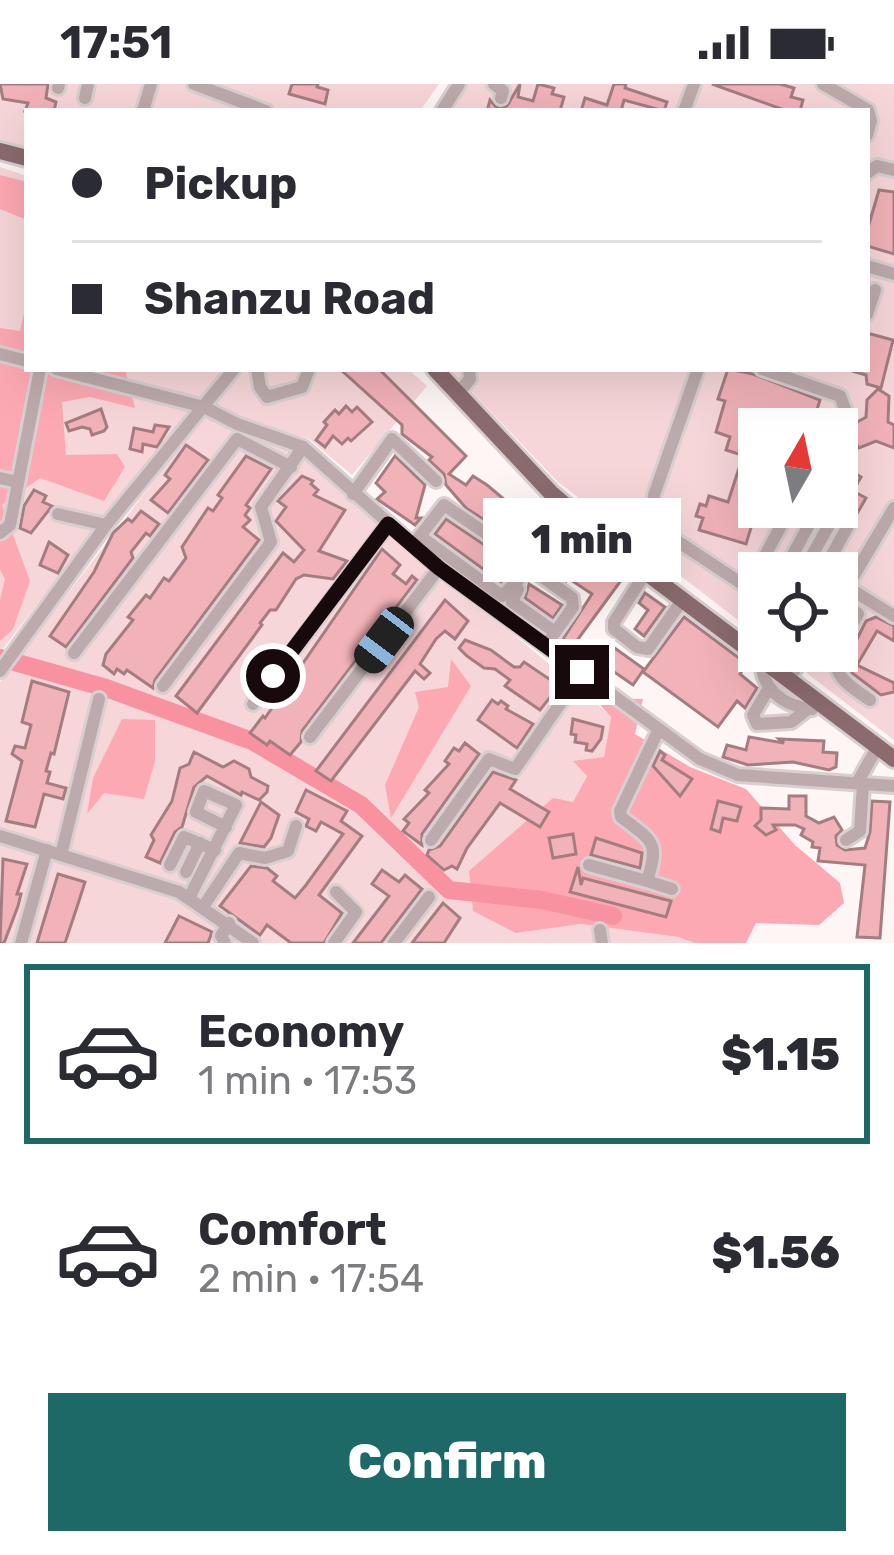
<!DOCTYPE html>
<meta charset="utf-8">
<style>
body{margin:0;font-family:Rubik,sans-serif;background:#f2f2f3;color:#2b2b33;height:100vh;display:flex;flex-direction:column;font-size:45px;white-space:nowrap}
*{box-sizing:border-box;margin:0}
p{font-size:39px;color:#7c7c81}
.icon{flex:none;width:66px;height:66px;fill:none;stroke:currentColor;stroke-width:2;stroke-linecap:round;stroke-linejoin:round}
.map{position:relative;height:859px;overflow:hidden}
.drawer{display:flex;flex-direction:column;background:#fff;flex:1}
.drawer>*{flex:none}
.hud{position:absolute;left:24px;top:24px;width:846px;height:264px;border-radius:0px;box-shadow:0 12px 48px #0002;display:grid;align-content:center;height:264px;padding:0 48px;background:#fff}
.needle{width:78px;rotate:9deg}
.controls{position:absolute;left:738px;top:324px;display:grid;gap:24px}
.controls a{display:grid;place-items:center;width:120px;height:120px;border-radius:0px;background:#fff;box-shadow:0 12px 48px #0002;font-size:60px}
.end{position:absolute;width:54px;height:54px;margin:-27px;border:15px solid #180a0c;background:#fff;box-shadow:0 0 0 6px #fff}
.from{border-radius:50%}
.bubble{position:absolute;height:84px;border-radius:0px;background:#fff;box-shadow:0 12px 48px #0002;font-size:39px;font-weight:800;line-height:84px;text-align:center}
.car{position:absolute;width:36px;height:72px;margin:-36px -18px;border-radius:15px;box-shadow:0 0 9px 3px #0007;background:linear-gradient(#222 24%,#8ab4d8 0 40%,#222 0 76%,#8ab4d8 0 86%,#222 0)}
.hud b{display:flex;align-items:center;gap:42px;height:114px;font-size:45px}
.hud b+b{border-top:3px solid #e1e1e2}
.hud i{width:30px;height:30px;background:#2b2b33}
ul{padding:21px 0 0;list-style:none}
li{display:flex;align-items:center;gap:36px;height:180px;margin:0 24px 18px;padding:0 24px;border:6px solid transparent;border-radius:0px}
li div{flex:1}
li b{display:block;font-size:45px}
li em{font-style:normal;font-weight:800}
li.on{border-color:#1d6967}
li>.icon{width:108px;height:108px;stroke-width:1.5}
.cta{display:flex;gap:24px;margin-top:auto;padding:24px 48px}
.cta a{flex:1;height:138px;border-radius:0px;background:#1d6967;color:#fff;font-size:48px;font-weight:800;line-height:138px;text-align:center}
.status{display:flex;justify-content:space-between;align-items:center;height:84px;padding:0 60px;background:#fff;direction:ltr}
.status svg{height:33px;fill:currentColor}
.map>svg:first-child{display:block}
</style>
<div class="status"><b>17:51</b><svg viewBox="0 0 49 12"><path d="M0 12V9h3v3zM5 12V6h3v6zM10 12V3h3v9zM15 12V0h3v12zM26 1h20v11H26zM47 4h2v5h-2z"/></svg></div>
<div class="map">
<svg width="894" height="859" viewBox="0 0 894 859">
<rect width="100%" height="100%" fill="#fef5f5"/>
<g fill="#f7d6d9" fill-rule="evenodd">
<path d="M0 0H439L420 27H27V74L0 67Z"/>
<path d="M467 0H894V656L778 567H837V489H759V552L558 398 450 285H867V27H448ZM759 345H837V423H759Z"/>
<path d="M0 83 27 92V285H408L427 302 352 391 309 355 243 335 204 315 107 428 0 569Z"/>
<path d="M205 330 291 364 611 632 604 674 587 691 573 719 516 849 581 840 678 853 695 859H0V598Z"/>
</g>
<g fill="#fda9b3">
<path d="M0 91 27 98V136L0 125Z"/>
<path d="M27 216V285H125L135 324 90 313 62 318 66 371 117 370 125 383 104 417 40 394 2 421 30 497 13 545 0 557V516L5 495 0 486V244L20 247Z"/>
<path d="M451 575 471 602 391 734 385 701 419 623 415 608 448 603Z"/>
<path d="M594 614 643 615 635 650 690 683 746 705 795 761 840 799 844 819 819 841 756 839 746 859H695L678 853 581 840 516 849 473 827 469 787 553 714 573 718 587 692 573 677 604 673 611 633Z"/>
<path d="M122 635 155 636V677L144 715 104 709 87 730 93 694Z"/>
</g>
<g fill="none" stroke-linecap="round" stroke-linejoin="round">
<path stroke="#f992a0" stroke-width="18" d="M0 574 106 604 252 657 361 721 449 806 542 816 613 832"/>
</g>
<g fill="#f2b2b9" stroke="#a47d81" stroke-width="3">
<path d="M0 0H48L46 14 56 18 54 27H25L28 19 3 15Z"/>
<path d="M292 0H318L317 3 328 6 325 20 289 10Z"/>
<path d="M520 0 518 13 533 17 538 0 554 4 552 10 564 13 560 27H487L490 16 497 24 507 22Z"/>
<path d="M614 0H626L625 4 667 18 664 27 624 16 621 27H581L585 14 607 21Z"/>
<path d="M712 0H780L794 4 791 13 803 16 800 27H787Z"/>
<path d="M879 106 894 108V170L867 162V147Z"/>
<path d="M867 249 893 256 881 304 867 300 866 291 852 287 867 285Z"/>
<path d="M340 285H379L466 372 449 390 466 401 473 392 487 401 524 432 521 435 604 493 612 482 625 491 573 562 563 555 592 510 568 494 566 497 559 486 544 476 541 479 524 463 509 482 514 486 501 498 435 450 446 435 501 472 509 473 516 465 512 454 466 424 446 401 444 390 429 376 432 373 402 350V341Z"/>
<path d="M728 285 753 290 820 316 811 345H759V373L752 395 759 397V418L746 460 699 446 703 434 696 432 700 420 706 422 709 412 728 418 740 381 742 371 726 366 730 353 716 348 725 317 718 315Z"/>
<path d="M878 305 889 312 888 338 894 341V364L876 357 859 364 848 350 852 341 866 333 867 316Z"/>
<path d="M346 322 352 328 357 323 372 338 351 357 348 354 342 360 333 352 325 363 316 356 327 341 324 338 335 326 339 330Z"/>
<path d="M101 325 107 343 104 347 92 351 90 345 82 343 69 347 66 339Z"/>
<path d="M155 341 169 343 157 363 143 360 142 368 130 365 134 344 153 348Z"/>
<path d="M186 361 208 376 168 429 151 416 170 395 165 391Z"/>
<path d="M246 372 271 385 246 421 250 424 245 431 250 436 243 443 259 456 155 596 153 604 127 586 124 590 117 585 114 590 103 581 106 570 133 536 128 533 146 511 150 514 164 494 169 497 186 474 182 463 208 424 213 427 222 414 218 411Z"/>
<path d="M395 372 425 401 416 434H421L415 441 377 415 385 408 376 399Z"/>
<path d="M853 388 861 393 853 407 866 414 858 428 837 415V395L846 400Z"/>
<path d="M302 392 313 397 311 400 318 406 314 411 345 426 319 467 347 477 333 495 304 491 296 495 276 526H270L260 539 262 541 197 629 176 612 283 469 294 478 304 466 276 437 286 423 278 417Z"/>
<path d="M34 406 46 412 43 418 52 422 31 449 20 444 24 422Z"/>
<path d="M141 427 159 440 150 452 146 449 131 468 133 474 66 563 50 552 94 488 113 449 128 435 132 438Z"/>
<path d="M49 458 68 471 58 489 40 481Z"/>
<path d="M382 465 400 481 393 490 406 500 412 492 417 496 302 647 301 658 290 671 270 657 267 661 250 649 263 632 265 634Z"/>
<path d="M529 500 562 521 553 534 525 514Z"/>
<path d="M645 509 665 523 644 552 635 545 648 526 639 519Z"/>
<path d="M445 516 468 537 455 555 445 547 436 555 420 580 430 589 424 595 415 587 331 697 316 687Z"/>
<path d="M684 533 747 580 740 590 757 604 745 624 737 617 718 643 643 588Z"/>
<path d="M876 533 894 542V557L877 547 857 581 894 599V608L881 611 852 589 846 577 866 537Z"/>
<path d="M465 556 491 566 514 583H520L524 578 555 599 561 590 566 593 540 626 505 602 510 596 495 585 484 584 467 572 459 564Z"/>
<path d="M609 560 644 585 633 601 597 576Z"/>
<path d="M32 597 69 608 54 670 51 669 46 687 50 688 47 699 66 704 63 715 44 710 35 743 6 737 22 677 12 670 15 662 25 664 31 641 22 638Z"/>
<path d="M492 616 498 620 501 617 508 622 506 625 533 640 517 664 478 636Z"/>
<path d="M573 635 603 643 601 655 592 667 586 666 587 660 575 658 576 651 571 650Z"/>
<path d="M749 653 784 659 779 655 824 657 823 668 837 669 836 683 829 686 793 678 748 681 723 673 727 661 746 666Z"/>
<path d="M465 659 479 670 422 750V761L403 747 409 739 404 735 429 709 425 706 449 680 445 677 454 664 459 667Z"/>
<path d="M660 667 665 671 662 676 692 695 680 712 653 682Z"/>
<path d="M194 668 223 683 234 677 249 685 251 693 268 702 267 708 259 716 242 708 241 711 207 692 194 703 182 743 175 748 160 779 146 773 154 756 151 751 172 717 180 684 189 680Z"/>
<path d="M493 688 516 696 510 705 549 728 540 743 500 719 467 764 457 785 452 782 444 786 427 771 429 766 440 762Z"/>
<path d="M306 706 347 727 341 737 362 752 319 811 342 829 324 859H291L267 841 260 851 220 822 251 782 267 784 277 792 273 797 295 814 306 801 343 750 321 738 316 747 306 742 309 735 296 728Z"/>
<path d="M789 712H806V732L819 739 834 733 842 746 836 752 837 761 845 766 865 764 870 748 872 717 890 718 880 854 857 853 865 781 818 777 820 764 812 763 813 758 801 751 804 745 795 741H773L776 746 766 751 755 742 761 736V724L789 725Z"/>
<path d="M718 717 741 723 737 737 723 734 720 748 711 745Z"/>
<path d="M261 718 279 731 271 754 264 763 240 759Z"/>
<path d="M573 750 576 770 553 774 549 754Z"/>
<path d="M596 754 642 769 640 784 591 771Z"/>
<path d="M3 775 27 780 17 810H21L18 822 4 859H0Z"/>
<path d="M578 783 581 801 583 794 671 817 666 833 570 808Z"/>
<path d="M382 786 399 798 405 791 422 805 381 859H353L389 812 372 800Z"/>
<path d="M58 790 85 798 77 823 65 859H37Z"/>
<path d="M443 819 460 834 444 859H412Z"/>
<path d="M179 832 212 848 208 859H165Z"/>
</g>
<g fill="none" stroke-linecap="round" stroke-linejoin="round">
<defs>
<g id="minor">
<path d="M194 0 266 27"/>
<path d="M494 0 503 7 501 14"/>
<path d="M823 0 868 26 871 37 867 51"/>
<path d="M58 4 59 0"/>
<path d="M85 14 88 0"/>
<path d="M143 27 151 0"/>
<path d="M442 27 459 0"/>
<path d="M684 27 694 0"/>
<path d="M867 89 877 82 894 86"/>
<path d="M867 182 894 190"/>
<path d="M867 230 875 206"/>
<path d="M0 270 27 277"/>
<path d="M56 285 204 323 237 340 303 363 439 484 700 675 738 691 894 702"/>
<path d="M257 285 260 303 267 313 302 303 309 285"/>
<path d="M698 285 654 411 652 433 665 449 759 511"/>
<path d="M762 285 840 312 845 325 836 345"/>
<path d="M458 309 470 295 469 285"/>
<path d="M0 394 18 398"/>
<path d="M353 410 392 355 436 397"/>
<path d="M58 430 106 441"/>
<path d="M0 449 10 441 40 285"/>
<path d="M420 452 502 512 530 484 572 514 573 523 546 561"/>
<path d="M417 456 444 421 506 463"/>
<path d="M646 488 614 538V545L637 563 648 565 683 515"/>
<path d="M771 489 761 479 791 423"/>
<path d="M783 489 817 426 832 424 846 433 849 440 822 489"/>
<path d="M802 489 837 427"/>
<path d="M849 504 894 532"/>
<path d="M518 505 512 518 555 548"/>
<path d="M837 520 894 424"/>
<path d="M837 564 858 530 841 515"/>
<path d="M835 567C832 593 851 603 870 616"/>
<path d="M74 569 237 355 291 383"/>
<path d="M761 573C760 604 782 622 812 625"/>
<path d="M0 587 106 441 234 285"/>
<path d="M789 595 807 567"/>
<path d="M163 602 271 458 261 423 303 363"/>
<path d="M769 604 753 631 757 640 791 638 808 625"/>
<path d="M253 620 388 440"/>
<path d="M310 653 439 484"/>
<path d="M857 699 877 664"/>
<path d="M0 752 179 808 253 859"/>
<path d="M431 756 489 675 515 685 582 588"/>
<path d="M846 756 860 747 863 700"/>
<path d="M61 771 99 615"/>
<path d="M170 781 184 753 215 766"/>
<path d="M589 781 647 797C660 757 652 757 621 733L620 727 659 645"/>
<path d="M186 788 200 759"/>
<path d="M647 797 672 805"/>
<path d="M189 814 236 721 204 707 196 728 226 743"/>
<path d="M203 823 239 769 265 774 288 767 296 742"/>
<path d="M600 846 602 859"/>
<path d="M21 859 47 766"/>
<path d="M225 859 221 852 229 839"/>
<path d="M334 859 356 828 336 808"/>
<path d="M394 859 429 813"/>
</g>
<g id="major">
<path d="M0 67 27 74"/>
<path d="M435 285 551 409 627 474 894 675"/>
</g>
</defs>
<use href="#minor" stroke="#d9cfd0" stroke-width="18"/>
<use href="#major" stroke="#d9cfd0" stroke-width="22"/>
<use href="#minor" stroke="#bdaaac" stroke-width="12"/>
<use href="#major" stroke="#8b6b6e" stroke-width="16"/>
</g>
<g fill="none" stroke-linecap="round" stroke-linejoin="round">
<path stroke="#180a0c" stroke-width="15" d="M273 592 388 440 439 484 582 588"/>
</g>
</svg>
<div class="controls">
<a><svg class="needle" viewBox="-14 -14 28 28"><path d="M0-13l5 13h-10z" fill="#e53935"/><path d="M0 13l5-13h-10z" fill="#7c7c81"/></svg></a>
<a><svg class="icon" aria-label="locate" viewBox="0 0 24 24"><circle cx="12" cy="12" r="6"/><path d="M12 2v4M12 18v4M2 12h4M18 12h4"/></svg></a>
</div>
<i class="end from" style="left:273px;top:592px"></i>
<i class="end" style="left:582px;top:588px"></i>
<div class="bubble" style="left:483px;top:414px;width:198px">1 min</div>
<i class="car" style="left:384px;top:556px;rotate:217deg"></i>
<div class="hud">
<b><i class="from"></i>Pickup</b>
<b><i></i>Shanzu Road</b>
</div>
</div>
<section class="drawer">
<ul>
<li class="on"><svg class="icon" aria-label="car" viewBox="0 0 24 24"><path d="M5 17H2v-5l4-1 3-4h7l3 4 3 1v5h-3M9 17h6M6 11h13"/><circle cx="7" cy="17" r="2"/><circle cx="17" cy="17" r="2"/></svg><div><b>Economy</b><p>1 min · 17:53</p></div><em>$1.15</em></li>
<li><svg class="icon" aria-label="car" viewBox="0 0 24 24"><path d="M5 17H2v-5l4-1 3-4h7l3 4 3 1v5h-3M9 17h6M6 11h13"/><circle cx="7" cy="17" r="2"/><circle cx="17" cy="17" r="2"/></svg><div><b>Comfort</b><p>2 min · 17:54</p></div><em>$1.56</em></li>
</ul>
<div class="cta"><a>Confirm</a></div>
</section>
